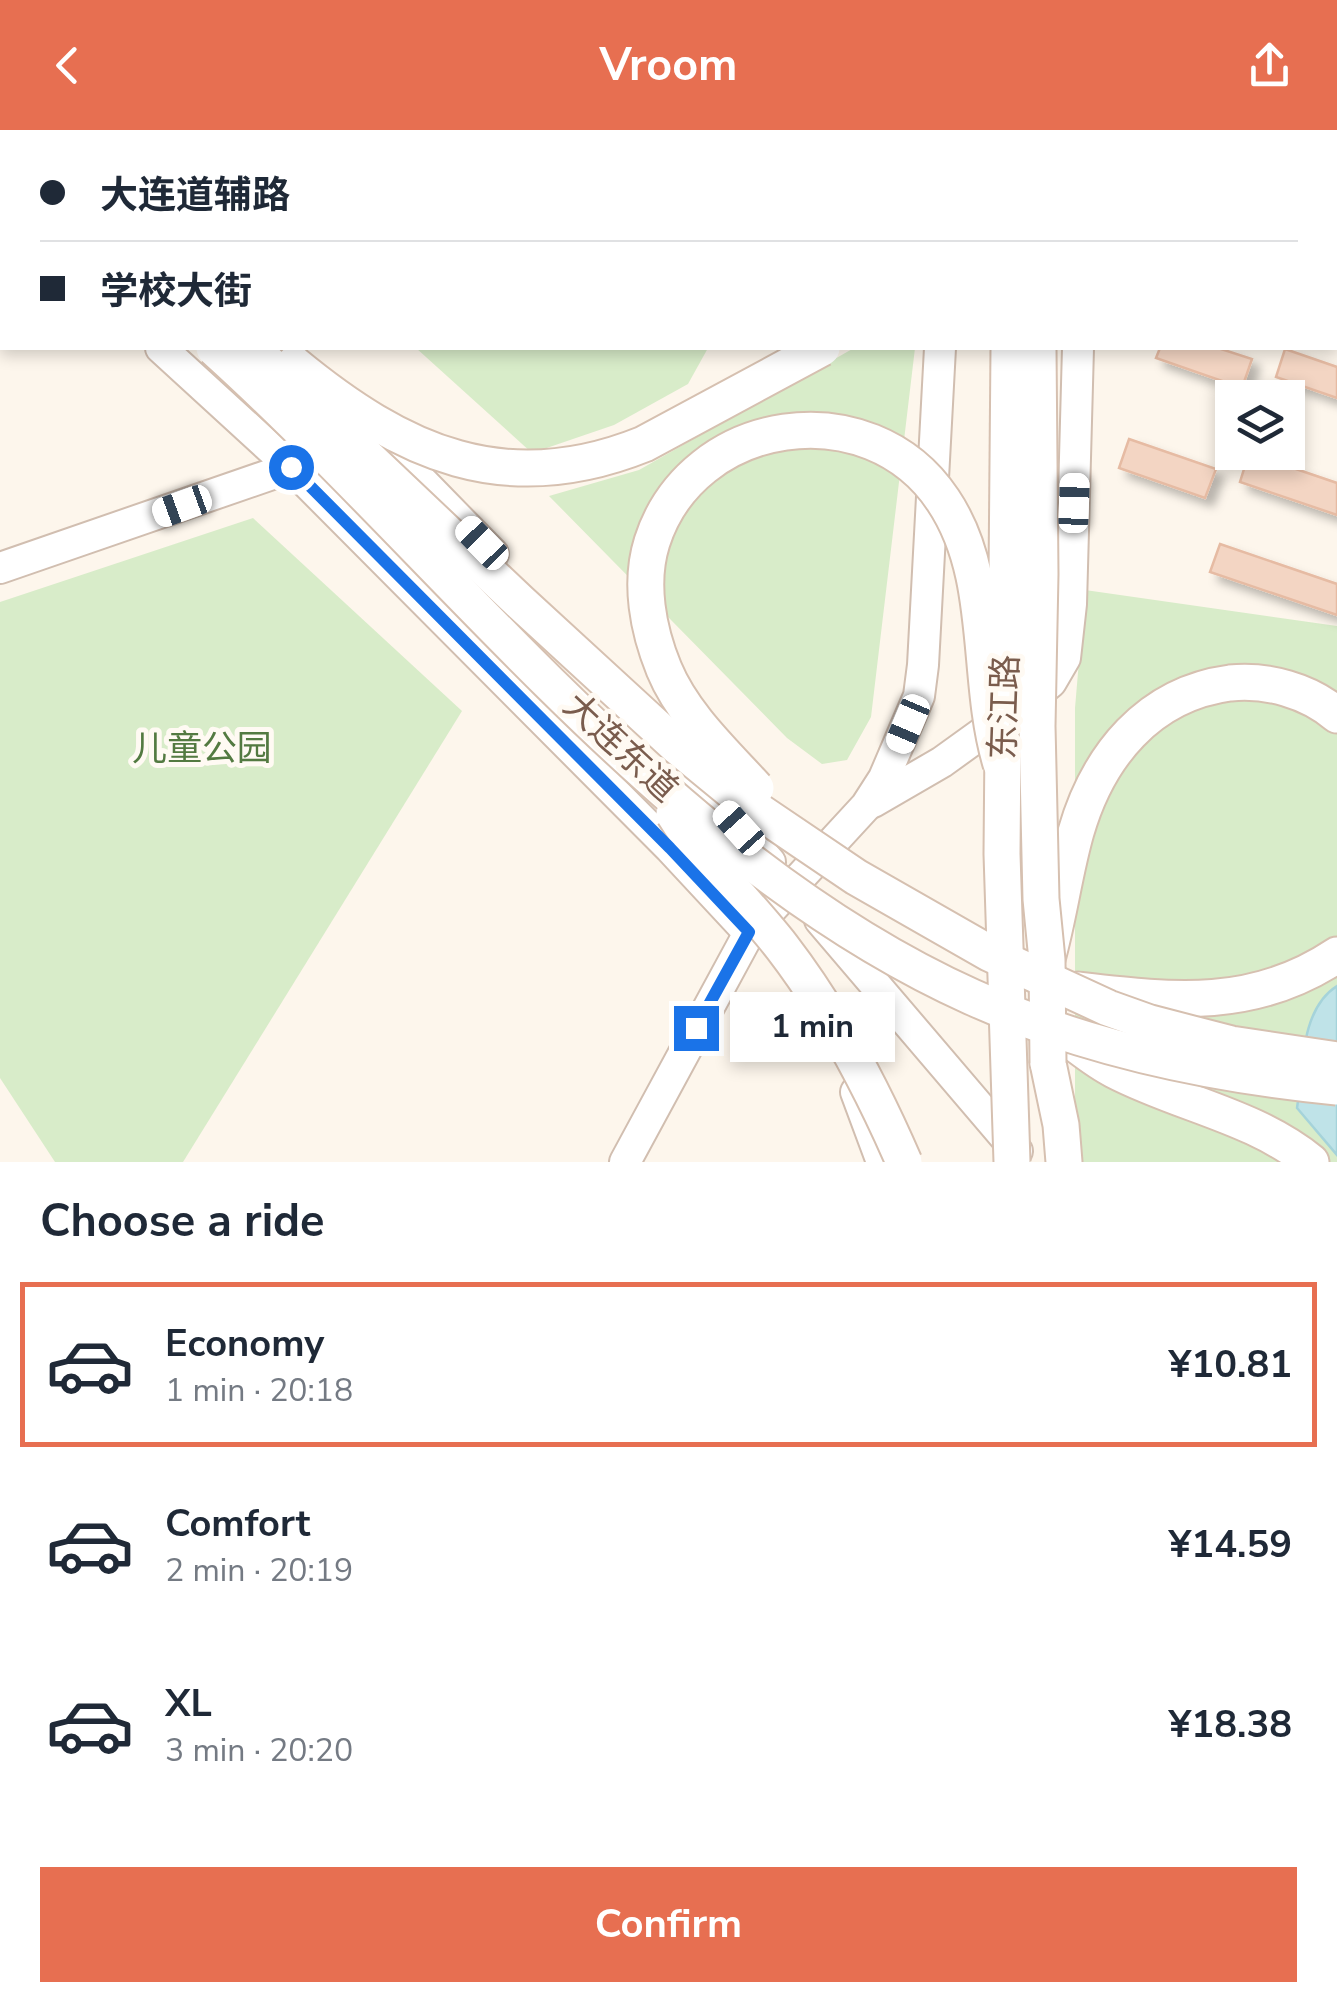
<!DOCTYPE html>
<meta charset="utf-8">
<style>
body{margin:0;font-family:"Nunito Sans","Noto Sans SC",sans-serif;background:#f2f2f3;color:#1f2937;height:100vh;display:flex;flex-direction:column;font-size:38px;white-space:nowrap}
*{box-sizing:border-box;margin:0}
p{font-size:32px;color:#747a83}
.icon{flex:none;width:55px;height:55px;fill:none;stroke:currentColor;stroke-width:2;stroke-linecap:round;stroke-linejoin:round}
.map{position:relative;height:1032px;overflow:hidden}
.sheet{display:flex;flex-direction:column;background:#fff;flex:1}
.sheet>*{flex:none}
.guide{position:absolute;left:0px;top:0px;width:1338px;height:220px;box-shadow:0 5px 15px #0003;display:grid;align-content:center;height:220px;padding:0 40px;background:#fff}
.tools{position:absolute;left:1215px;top:250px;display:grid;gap:20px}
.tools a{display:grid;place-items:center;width:90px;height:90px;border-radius:0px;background:#fff;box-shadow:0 5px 15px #0003;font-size:50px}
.end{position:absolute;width:45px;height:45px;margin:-22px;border:12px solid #1a73e8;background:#fff;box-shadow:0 0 0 5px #fff}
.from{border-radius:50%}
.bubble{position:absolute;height:70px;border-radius:0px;background:#fff;box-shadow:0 5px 15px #0003;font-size:32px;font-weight:700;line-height:70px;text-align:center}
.car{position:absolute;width:30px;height:60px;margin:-30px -15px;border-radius:12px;box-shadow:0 0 8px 2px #0007;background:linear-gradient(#fff 24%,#345 0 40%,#fff 0 76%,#345 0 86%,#fff 0)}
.guide b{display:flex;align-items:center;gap:35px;height:95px;font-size:38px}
.guide b+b{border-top:2px solid #e0e1e3}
.guide i{width:25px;height:25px;background:#1f2937}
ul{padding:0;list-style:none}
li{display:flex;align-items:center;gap:30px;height:165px;margin:0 20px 15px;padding:0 20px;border:5px solid transparent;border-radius:0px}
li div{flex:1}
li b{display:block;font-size:38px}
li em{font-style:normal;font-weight:700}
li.on{border-color:#e76f51}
li>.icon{width:90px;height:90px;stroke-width:1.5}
h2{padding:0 40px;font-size:45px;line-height:120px}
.cta{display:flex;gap:20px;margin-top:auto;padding:20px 40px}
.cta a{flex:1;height:115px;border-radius:0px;background:#e76f51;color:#fff;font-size:40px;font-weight:700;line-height:115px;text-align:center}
header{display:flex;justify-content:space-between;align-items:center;height:130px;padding:0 40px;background:#e76f51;color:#fff;font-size:45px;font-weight:700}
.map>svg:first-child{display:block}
</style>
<header><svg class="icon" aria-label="back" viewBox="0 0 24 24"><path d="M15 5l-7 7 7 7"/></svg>Vroom<svg class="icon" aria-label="share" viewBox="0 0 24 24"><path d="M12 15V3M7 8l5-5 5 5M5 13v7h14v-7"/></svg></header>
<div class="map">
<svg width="1337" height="1032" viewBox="0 0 1337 1032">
<defs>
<filter id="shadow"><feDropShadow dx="8" dy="8" stdDeviation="5" flood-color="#0004"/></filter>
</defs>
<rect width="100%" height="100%" fill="#fdf6ec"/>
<g fill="#d8ecc9">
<path d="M191 0H764V2H193Z"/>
<path d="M416 218H708L688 254 614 295 532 323Z"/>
<path d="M854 218H915L871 587 847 630 822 634 787 608 549 366 639 340Z"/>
<path d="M253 388 462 581 183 1032H55L0 948V472Z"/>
<path d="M1085 460 1337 496V1032H1075V578Z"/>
</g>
<path fill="#bfe3e8" stroke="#a5d3da" stroke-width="2.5" d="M1337 856V1025L1297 978C1303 939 1300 879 1337 856Z"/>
<g fill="#f3d5c3" stroke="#e6bba3" stroke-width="2.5" filter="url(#shadow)">
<path d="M1160 218H1218L1252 229 1242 258 1156 228Z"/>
<path d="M1285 219 1337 237V268L1276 247Z"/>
<path d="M1129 309 1216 339 1205 368 1119 338Z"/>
<path d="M1249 323 1337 353V385L1240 352Z"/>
<path d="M1220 414 1337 454V485L1210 442Z"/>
</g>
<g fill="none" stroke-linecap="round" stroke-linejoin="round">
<defs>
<g id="tertiary">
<path d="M57 0 60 2"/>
<path d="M0 71 2 73"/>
<path d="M1335 173H1337"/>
<path d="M161 218 291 337 670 718 750 804"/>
<path d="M364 292 493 424"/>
<path d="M0 438 304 333"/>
<path d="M688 640 770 732"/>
<path d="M873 672 942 632 1035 565 1051 552 1065 528 1071 474 1078 218"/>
<path d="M820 790 1017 1021"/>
<path d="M856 962 882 1032"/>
<path d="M625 1032 749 803 866 676 884 648 919 566 923 535 940 218"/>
</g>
<g id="secondary">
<path d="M24 0 27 2"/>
<path d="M978 2V0"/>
<path d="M1009 2V0"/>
<path d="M1040 2V0"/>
<path d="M0 24 2 26"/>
<path d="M1047 829C1059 787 1064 744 1076 702 1098 626 1148 564 1230 553 1267 549 1309 561 1337 585"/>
<path d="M1078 860C1173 871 1253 881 1337 825"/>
<path d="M1063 905C1080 917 1096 931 1114 940 1179 974 1253 985 1311 1032"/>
<path d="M1048 933 1061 995 1064 1032"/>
</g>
</defs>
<use href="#tertiary" stroke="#d1beb0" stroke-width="34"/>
<use href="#secondary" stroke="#d6c0b0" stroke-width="39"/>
<use href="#tertiary" stroke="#fff" stroke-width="30"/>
<use href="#secondary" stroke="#fff" stroke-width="35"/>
<defs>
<g id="secondary-bridge">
<path d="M214 218C455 436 670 731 972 867 1085 918 1214 945 1337 957"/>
<path d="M252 218 520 472 678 617 745 672 856 747 989 823 1108 878 1150 893 1231 914 1337 930"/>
<path d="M1038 218 1040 444 1037 596 1041 769 1047 830 1048 933"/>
<path d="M294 234C402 323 505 370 644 314L822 218"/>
<path d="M1006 561 1009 218"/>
<path d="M1003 613 1002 724 1012 1032"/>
<path d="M756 658C723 622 683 585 664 539 648 500 639 453 652 412 692 286 869 259 943 370 995 447 975 548 1001 634"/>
<path d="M674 684C704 733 747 772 782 817 832 882 871 956 904 1032"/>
</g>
</defs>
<use href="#secondary-bridge" stroke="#d6c0b0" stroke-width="39" stroke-linecap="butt"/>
<use href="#secondary-bridge" stroke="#fff" stroke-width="35"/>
</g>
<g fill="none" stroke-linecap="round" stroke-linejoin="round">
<path stroke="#1a73e8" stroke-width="12" d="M291 337 670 718 749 802 696 898"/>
</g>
<g text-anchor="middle" stroke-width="10" stroke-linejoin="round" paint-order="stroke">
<g font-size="35" fill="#7a5c4d" stroke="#fffaf3">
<text transform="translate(1004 577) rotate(-88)" y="12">东江路</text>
<text transform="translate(621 617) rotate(43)" y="12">大连东道</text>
</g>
<g font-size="35" fill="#537a41" stroke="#fffaf3">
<text x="202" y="630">儿童公园</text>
</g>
</g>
</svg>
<div class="tools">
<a><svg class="icon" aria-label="layers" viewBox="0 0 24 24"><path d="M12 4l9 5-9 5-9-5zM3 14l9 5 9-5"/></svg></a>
</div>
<i class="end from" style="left:291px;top:337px"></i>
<i class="end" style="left:696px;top:898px"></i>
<div class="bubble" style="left:730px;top:862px;width:165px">1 min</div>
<i class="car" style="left:1074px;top:373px;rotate:2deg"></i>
<i class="car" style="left:182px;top:376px;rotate:250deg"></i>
<i class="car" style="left:482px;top:413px;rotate:316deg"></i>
<i class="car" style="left:908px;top:594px;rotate:203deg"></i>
<i class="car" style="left:739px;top:698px;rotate:318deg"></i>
<div class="guide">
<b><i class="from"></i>大连道辅路</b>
<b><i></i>学校大街</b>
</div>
</div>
<section class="sheet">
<h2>Choose a ride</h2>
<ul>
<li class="on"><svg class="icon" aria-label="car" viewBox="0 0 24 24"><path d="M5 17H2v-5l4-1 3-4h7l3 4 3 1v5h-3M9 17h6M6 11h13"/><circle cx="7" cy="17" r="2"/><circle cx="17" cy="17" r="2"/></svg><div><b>Economy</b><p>1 min · 20:18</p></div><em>¥10.81</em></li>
<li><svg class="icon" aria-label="car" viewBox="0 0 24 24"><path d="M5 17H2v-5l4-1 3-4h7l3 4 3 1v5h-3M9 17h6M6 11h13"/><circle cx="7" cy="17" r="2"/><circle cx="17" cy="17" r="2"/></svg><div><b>Comfort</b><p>2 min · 20:19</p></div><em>¥14.59</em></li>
<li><svg class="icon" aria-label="car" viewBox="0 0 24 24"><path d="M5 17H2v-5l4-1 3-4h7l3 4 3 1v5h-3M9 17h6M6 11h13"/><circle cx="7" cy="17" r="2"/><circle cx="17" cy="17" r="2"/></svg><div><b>XL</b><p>3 min · 20:20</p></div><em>¥18.38</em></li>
</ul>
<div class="cta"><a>Confirm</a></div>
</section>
